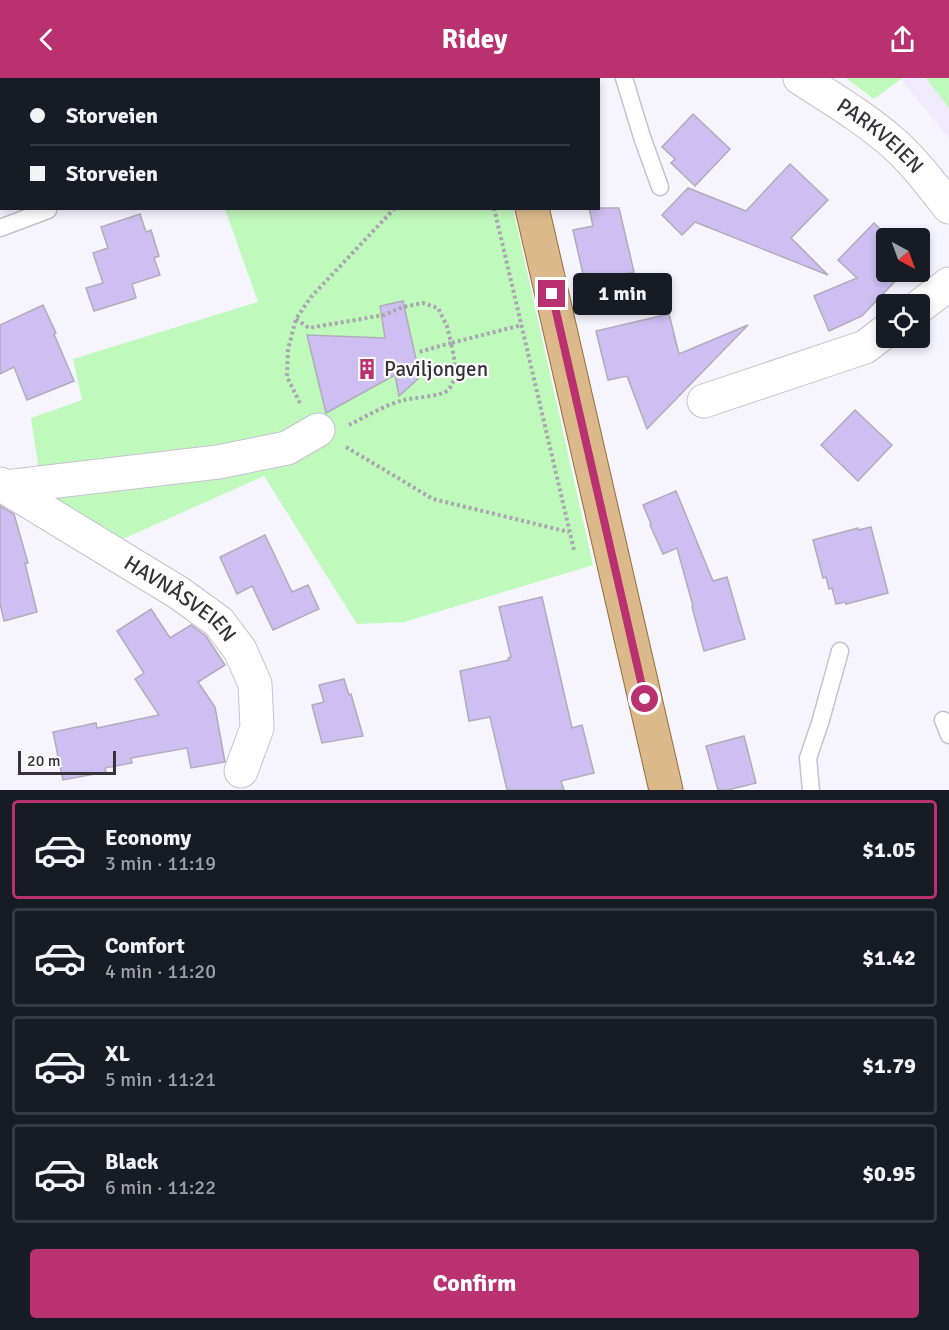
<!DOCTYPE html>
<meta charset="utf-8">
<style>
body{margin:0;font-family:Signika,sans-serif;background:#20242c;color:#f1f3f6;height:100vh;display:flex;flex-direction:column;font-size:22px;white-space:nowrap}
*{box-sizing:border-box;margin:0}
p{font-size:20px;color:#9ea1a6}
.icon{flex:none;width:33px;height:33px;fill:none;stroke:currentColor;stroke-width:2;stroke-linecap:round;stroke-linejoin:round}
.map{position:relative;height:712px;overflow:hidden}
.details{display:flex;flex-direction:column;background:#171b24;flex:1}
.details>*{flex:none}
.guide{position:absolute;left:0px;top:0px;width:600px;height:132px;box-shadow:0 3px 9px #0003;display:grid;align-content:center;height:132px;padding:0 30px;background:#171b24}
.needle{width:39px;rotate:139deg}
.fabs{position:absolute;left:876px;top:150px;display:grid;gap:12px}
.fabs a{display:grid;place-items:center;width:54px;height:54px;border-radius:6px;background:#171b24;box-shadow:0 3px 9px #0003;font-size:30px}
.scale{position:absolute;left:18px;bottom:15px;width:98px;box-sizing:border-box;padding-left:6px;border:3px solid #353339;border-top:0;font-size:16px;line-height:21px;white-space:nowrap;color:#353339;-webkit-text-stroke:4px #fff;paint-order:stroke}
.end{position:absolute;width:27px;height:27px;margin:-14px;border:8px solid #b9316f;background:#fff;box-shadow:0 0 0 3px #fff}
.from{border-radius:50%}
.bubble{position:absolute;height:42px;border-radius:6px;background:#171b24;box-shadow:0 3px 9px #0003;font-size:20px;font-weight:700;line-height:42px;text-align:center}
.guide b{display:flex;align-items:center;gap:21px;height:57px;font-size:22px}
.guide b+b{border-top:2px solid #363941}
.guide i{width:15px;height:15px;background:#f1f3f6}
ul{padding:10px 0 0;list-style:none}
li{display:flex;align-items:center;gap:18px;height:99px;margin:0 12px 9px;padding:0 18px;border:3px solid #363941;border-radius:6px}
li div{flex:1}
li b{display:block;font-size:22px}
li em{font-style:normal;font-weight:700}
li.selected{border-color:#b9316f}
li>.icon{width:54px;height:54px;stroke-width:1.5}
.button{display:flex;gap:12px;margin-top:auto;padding:12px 30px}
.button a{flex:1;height:69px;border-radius:6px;background:#b9316f;color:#fff;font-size:24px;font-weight:700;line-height:69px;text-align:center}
header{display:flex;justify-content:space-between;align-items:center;height:78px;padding:0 30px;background:#b9316f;color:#fff;font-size:27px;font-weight:700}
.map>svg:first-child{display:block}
</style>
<header><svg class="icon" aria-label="back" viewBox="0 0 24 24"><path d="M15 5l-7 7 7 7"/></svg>Ridey<svg class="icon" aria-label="share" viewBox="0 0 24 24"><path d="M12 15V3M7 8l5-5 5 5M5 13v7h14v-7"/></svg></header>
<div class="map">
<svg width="949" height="712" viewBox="0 0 949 712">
<rect width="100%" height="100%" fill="#f6f4fd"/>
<path fill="#efeafc" d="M901 0H949V60L901 1Z"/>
<g fill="#c0f9bc">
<path d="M846 0H901V1L874 21Z"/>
<path d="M926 0H949V30Z"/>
<path d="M225 131H513L593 487 404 544 357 546 264 398 125 460H109L43 420 31 340 82 322 73 281 258 224Z"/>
</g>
<g fill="#cdbff2" stroke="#b0acbb" stroke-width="1.5">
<path d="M693 36 730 71 695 108 671 85 675 81 662 69Z"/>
<path d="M790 86 828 122 791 160 828 197 695 144 682 157 662 137 688 110 746 133Z"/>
<path d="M589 130H619L634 194 585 205 573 152 593 148Z"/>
<path d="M140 136 146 154 151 152 159 178 154 180 160 197 132 206 136 220 94 233 86 210 103 205 93 175 108 170 101 149Z"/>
<path d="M874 145 890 160H886V194H904L862 238 829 253 814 218 857 200 838 182Z"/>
<path d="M403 223 420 299 399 318 395 297 326 335 307 257 385 260 380 228Z"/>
<path d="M43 227 56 255 54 256 74 303 27 322 14 289 0 296V247Z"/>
<path d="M669 236 679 276 748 247 647 351 627 298 608 302 596 253Z"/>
<path d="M855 332 892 367 858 403 821 367Z"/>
<path d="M676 413 713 503 727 499 745 561 704 573 692 529 693 528 677 470 663 476 650 447 651 446 643 427Z"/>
<path d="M0 428 14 436 28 485H25L37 534 4 543 0 525Z"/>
<path d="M871 449 888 515 846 526 845 524 836 526 832 510 829 511 826 499 823 500 813 462 858 450V452Z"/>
<path d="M265 457 292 514 308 507 319 531 273 552 252 508 237 516 220 479Z"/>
<path d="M542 519 572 650 582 647 594 695 561 703 564 712H507L490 639 469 643 460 593 509 582 508 580 511 579 499 529Z"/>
<path d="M151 531 170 560 191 547 206 558 225 587 198 604 215 629 225 684 191 690 187 670 131 680 132 685 105 690 106 694 63 702 53 654 96 645 97 650 159 637 135 601 144 595 117 553Z"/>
<path d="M344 601 349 617 351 616 363 658 322 665 312 627 324 624 319 607Z"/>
<path d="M744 658 756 705 728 712H718L706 668Z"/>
</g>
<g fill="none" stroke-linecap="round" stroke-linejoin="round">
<defs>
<g id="lane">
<path d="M624 0 642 59 660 109"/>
<path d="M0 150 48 132"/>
<path d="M943 642 949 657"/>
<path d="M811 712 808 680 820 645 840 573"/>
</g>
<g id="street">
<path id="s1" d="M800 0C831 20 863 39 891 63 913 82 931 106 949 129"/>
<path d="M920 228 949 206"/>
<path d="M704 323 865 269 886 253"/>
<path id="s2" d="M0 406 179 515 219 544 240 572 255 606 257 650 241 693"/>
<path d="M6 409 218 384 287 370 318 352"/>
</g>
<g id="primary">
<path d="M502 0V2"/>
<path d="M532 130 666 712"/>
</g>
</defs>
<use href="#lane" stroke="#c5c1d0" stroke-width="19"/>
<use href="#street" stroke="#c5c1d0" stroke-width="35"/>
<use href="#primary" stroke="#926c3c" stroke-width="35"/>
<g stroke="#a9a7af" stroke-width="4" stroke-dasharray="3 3" stroke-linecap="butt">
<path d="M494 130 574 472"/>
<path d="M296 241 309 250 384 237 403 229 423 225 438 230 447 248 451 265 419 274"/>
<path d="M300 325 287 299 288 271 296 241 311 219 395 130"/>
<path d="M349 347C365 339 387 326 404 322 416 319 442 319 449 311 459 299 454 278 451 265L522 247"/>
<path d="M346 369 433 421 569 454"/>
</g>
<use href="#lane" stroke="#fff" stroke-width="16"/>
<use href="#street" stroke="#fff" stroke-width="33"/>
<use href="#primary" stroke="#dcb98b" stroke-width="33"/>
</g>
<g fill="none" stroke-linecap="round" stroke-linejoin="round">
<path stroke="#b9316f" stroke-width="8" d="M552 216 645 621"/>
</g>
<defs>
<symbol id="building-bare" viewBox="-9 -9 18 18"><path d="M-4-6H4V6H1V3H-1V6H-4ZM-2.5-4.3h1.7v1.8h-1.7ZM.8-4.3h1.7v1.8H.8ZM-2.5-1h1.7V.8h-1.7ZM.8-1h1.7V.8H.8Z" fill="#b9316f" stroke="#fff" stroke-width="2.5" paint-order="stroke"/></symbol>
</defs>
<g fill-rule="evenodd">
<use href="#building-bare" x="352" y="276" width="30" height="30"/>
</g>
<g text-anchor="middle" stroke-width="4.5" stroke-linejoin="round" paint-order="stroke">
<g font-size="21" fill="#353339" stroke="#fff">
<text dy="7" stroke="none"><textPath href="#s1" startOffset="99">PARKVEIEN</textPath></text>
<text dy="7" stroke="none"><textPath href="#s2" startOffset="214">HAVNÅSVEIEN</textPath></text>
</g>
<g font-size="21" fill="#353339" stroke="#fff" text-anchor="start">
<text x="384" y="298">Paviljongen</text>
</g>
</g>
</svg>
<div class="fabs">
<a><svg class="needle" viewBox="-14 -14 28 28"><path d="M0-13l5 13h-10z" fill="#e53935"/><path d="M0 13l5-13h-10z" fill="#9ea1a6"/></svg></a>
<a><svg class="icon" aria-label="locate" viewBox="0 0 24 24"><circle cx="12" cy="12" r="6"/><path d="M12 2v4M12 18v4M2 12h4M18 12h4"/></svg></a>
</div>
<div class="scale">20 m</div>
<i class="end from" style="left:645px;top:621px"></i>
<i class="end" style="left:552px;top:216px"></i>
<div class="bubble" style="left:573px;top:195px;width:99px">1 min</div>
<div class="guide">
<b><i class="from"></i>Storveien</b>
<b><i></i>Storveien</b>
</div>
</div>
<section class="details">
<ul>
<li class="selected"><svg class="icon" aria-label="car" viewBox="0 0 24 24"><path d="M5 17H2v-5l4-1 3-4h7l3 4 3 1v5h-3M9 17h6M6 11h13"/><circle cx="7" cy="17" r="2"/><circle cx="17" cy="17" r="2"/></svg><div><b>Economy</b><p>3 min · 11:19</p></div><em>$1.05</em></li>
<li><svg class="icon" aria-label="car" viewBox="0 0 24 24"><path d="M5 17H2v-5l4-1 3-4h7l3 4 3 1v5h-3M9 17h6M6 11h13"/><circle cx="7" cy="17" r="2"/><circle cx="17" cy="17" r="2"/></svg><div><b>Comfort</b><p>4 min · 11:20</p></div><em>$1.42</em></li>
<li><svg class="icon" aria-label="car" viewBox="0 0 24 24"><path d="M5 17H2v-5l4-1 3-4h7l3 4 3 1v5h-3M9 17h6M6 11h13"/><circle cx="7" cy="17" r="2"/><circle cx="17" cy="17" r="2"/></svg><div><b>XL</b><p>5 min · 11:21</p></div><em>$1.79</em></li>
<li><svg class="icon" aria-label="car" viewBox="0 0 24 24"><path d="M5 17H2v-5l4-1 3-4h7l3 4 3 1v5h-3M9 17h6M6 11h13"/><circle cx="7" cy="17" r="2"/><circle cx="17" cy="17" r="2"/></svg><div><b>Black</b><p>6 min · 11:22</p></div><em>$0.95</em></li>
</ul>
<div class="button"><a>Confirm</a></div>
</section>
